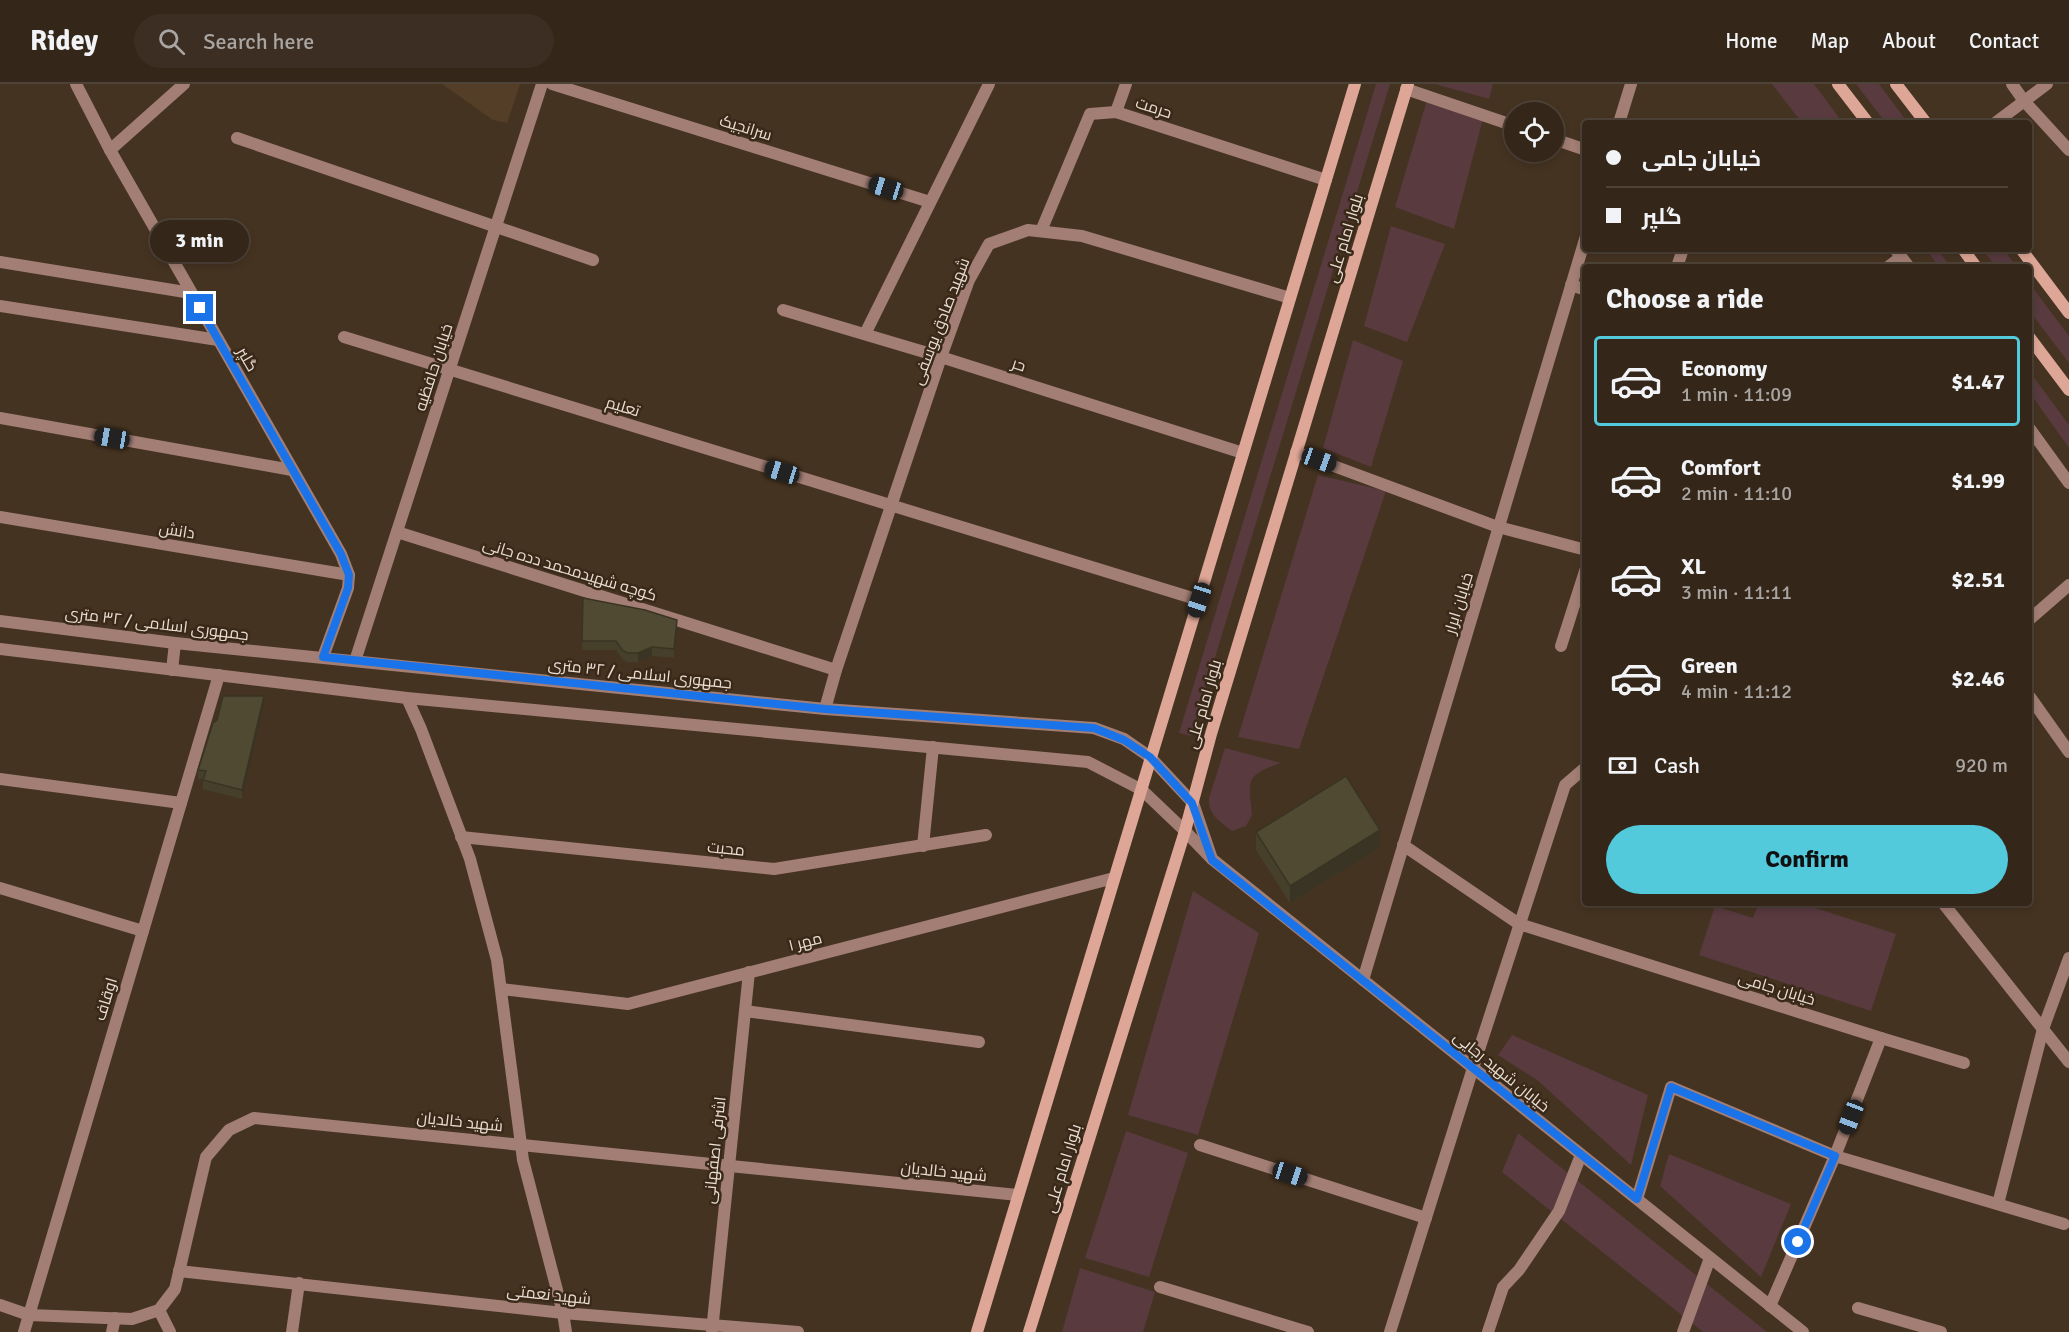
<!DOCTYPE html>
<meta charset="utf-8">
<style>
body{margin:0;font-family:Signika,Cairo,sans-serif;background:#3c2e22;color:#f1f3f6;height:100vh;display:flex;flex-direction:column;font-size:22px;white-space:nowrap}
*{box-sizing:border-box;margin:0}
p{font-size:20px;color:#a9a5a2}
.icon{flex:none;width:33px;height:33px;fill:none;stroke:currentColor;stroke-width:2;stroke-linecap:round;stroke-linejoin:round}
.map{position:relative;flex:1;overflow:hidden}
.details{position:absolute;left:1582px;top:180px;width:450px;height:642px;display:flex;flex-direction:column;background:#342619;border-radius:6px;box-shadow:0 3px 9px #0003,0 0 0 2px #4e4338}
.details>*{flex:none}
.hud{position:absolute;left:1582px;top:36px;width:450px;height:132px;border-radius:6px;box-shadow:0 3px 9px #0003,0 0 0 2px #4e4338;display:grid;align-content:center;height:132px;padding:0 24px;background:#342619}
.fabs{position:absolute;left:1504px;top:18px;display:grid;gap:12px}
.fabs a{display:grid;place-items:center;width:60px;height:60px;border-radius:50%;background:#342619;box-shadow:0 3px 9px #0003,0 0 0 2px #4e4338;font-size:30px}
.end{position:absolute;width:27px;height:27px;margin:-14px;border:8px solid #1a73e8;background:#fff;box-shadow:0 0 0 3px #fff}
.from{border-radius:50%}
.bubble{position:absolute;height:42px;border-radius:21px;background:#342619;box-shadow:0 3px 9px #0003,0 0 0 2px #4e4338;font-size:20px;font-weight:700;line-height:42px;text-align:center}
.car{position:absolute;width:18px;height:36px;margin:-18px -9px;border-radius:8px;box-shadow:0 0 4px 2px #0007;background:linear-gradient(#222 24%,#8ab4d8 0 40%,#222 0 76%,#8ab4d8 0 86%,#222 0)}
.hud b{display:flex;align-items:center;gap:21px;height:57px;font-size:22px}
.hud b+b{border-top:2px solid #4e4338}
.hud i{width:15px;height:15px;background:#f1f3f6}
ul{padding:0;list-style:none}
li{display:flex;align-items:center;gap:18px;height:90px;margin:0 12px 9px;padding:0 12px;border:3px solid transparent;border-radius:6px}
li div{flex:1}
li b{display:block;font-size:22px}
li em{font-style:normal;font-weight:700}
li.active{border-color:#53cadc}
li>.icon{width:54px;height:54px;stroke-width:1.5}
h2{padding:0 24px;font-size:27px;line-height:72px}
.pay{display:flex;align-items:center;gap:15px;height:66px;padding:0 24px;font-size:22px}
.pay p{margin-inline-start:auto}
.cta{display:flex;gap:12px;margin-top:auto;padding:12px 24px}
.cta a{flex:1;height:69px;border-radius:36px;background:#53cadc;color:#111;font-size:24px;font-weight:700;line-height:69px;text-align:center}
header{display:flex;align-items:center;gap:36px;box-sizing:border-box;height:84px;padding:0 30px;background:#342619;border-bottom:2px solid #4e4338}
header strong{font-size:28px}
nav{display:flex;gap:33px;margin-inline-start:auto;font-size:21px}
.search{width:420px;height:54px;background:#3c2e22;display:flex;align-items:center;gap:15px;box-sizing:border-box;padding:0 21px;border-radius:33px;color:#a9a5a2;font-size:22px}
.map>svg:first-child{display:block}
</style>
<header>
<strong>Ridey</strong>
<div class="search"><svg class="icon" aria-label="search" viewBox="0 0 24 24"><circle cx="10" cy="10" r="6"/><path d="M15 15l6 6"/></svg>Search here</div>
<nav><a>Home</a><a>Map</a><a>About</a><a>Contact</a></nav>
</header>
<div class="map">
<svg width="2069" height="1248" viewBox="0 0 2069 1248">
<rect width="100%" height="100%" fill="#453321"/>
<path fill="#543e28" d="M442 0H520L507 39 493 36Z"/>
<g fill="#583a3f">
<path d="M1376 0H1390L1191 652 1179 649Z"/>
<path d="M1435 0H1493L1489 15Z"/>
<path d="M1772 0H1814L1843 39H1802Z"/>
<path d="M1856 0H1879L1908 39H1886Z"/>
<path d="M1427 16 1484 31 1454 145 1395 123Z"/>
<path d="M1391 142 1445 160 1407 258 1364 242Z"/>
<path d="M1926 165H1937L1951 183H1939Z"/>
<path d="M1982 165H2003L2017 183H1996Z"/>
<path d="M2030 200 2069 252V279L2030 228Z"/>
<path d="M1353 256 1403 277 1371 383 1323 364Z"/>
<path d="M2030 288 2069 341V364L2030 309Z"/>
<path d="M1318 391 1386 407 1299 665 1238 653Z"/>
<path d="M1225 664 1281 679C1244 692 1249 696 1252 731L1246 742 1232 747C1220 737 1208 731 1209 714Z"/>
<path d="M1193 807 1259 849 1198 1051 1128 1031Z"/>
<path d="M1759 819H1800L1896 850 1871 927 1699 871 1715 822 1753 834Z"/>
<path d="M1512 951 1648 1011 1631 1081 1537 996 1498 971Z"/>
<path d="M1126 1047 1188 1069 1149 1193 1085 1174Z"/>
<path d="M1518 1049 1767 1248H1703L1502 1088Z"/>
<path d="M1669 1070 1791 1120 1761 1193 1660 1102Z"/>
<path d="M1080 1184 1155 1208 1143 1248H1062Z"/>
</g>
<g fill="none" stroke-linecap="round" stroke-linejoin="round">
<g stroke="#a27e74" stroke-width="12">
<path d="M76 0 110 66 341 470 349 491 348 504 323 573"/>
<path d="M552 0 930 118"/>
<path d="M2012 0 2024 17 2069 66"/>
<path d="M1406 5 1515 42"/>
<path d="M1116 28 1126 0"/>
<path d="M1619 39 1631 0"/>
<path d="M237 54 593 176"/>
<path d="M1554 55 1586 66"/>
<path d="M110 66 184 0"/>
<path d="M1041 147 1090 30 1116 28 1326 96"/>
<path d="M1895 165 1909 183"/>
<path d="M0 178 191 209"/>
<path d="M1677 183 1683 165"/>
<path d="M1888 183 1901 173"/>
<path d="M1571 201 1586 206"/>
<path d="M0 222 218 256"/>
<path d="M783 226 941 273 1243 369"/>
<path d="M865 250 989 0"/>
<path d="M344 253 1199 516"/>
<path d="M0 334 292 386"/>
<path d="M2030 345 2069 399"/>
<path d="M1296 368 1498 443 1586 466"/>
<path d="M0 433 349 491"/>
<path d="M397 448 836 586"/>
<path d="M2030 535 2069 501"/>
<path d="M1561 562 1586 484"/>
<path d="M355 577 542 0"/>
<path d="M172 586 175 559"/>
<path d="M2030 613 2069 668"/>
<path d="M407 614 421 645 470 775 497 876 523 1076 563 1229 566 1248"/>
<path d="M825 625 836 586 941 273 969 196 989 160 1028 146 1082 152 1290 214"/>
<path d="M0 695 181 719"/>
<path d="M1142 706 1185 747 1212 775 1803 1248"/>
<path d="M461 753 774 785 986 751"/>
<path d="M1403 761 1519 840 1881 954 1835 1072 1770 1222"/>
<path d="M923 762 933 663"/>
<path d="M0 804 143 847"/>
<path d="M1943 819 2069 978"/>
<path d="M1363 896 1586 152"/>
<path d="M501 905 628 920 1114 794"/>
<path d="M745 927 979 958"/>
<path d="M1881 954 1964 979"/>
<path d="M1200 1061 1426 1134"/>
<path d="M1637 1115 1671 1003 1835 1072 2064 1140"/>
<path d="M1998 1120 2043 945 2069 874"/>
<path d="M179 1187 563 1229 798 1248"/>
<path d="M1160 1203 1308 1248"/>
<path d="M0 1221 29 1231 132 1235 159 1226 175 1205 206 1073 229 1046 254 1034 1018 1111"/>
<path d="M1858 1224 1941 1248"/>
<path d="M159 1226 170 1248"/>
<path d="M712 1247 749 888"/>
<path d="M24 1248 219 591"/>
<path d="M112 1248 115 1234"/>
<path d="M292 1248 299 1199"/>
<path d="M1390 1248 1473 984 1565 701 1586 683"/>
<path d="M1488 1248 1503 1203 1519 1186 1559 1127 1581 1071"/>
<path d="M1683 1248 1710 1174"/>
</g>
<g stroke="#a27e74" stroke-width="12">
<path d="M1995 39 2047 0"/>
<path d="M0 537 175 559 825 625 1094 644 1124 655 1150 673 1193 719 1212 775"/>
<path d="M0 565 407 614 1088 678 1142 706"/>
</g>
<g stroke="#dea696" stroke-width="12">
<path d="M1838 0 1868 39"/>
<path d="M1896 0 1926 39"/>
<path d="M1963 165 1976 183"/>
<path d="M2021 165 2069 229"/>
<path d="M2030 254 2069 306"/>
<path d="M977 1248 1355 0"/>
<path d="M1029 1248 1185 747 1211 650 1408 0"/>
</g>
</g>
<g fill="#46402b">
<path d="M677 545 674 574 652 572 638 578H628L623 576 616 566H582V557Z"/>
<path d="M264 620 242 715 203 705V695H198V686Z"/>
<path d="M1256 748 1380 763 1290 819 1256 766Z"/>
</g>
<g fill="#393423">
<path d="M677 536V545L674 574V565Z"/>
<path d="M652 563V572L638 578V569Z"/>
<path d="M264 612V620L242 715V706Z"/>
<path d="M1380 746V763L1290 819V802Z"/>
</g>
<g fill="#514a32" stroke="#393423" stroke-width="1.5">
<path d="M583 514 645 526 677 536 674 565 652 563 638 569H628L623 567 616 557H582Z"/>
<path d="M223 612H264L242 706 203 696 206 687 198 686 213 639 217 636Z"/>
<path d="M1346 692 1380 746 1290 802 1256 748Z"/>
</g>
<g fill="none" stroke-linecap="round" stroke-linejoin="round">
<path stroke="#1a73e8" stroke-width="8" d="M200 224 341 470 349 491 348 504 323 573 825 625 1094 644 1124 656 1150 673 1192 719 1212 776 1637 1115 1671 1003 1835 1072 1798 1158"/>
</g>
<g text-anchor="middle" stroke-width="5" stroke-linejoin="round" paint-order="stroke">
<g font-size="16" fill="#e9ded3" stroke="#3a2918">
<text transform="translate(1154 23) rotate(18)" y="6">حرمت</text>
<text transform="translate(746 43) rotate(17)" y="6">سرانجیک</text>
<text transform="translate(1344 154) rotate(-73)" y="6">بلوار امام علی</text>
<text transform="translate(940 237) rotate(-69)" y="6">شهید صادق یوسفی</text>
<text transform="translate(248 275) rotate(60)" y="6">گلپر</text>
<text transform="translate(1019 280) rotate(18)" y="6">حر</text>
<text transform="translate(433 283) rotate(-72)" y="6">خیابان حافظیه</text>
<text transform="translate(623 322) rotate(17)" y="6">تعلیم</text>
<text transform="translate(177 446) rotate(9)" y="6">دانش</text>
<text transform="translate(570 485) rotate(17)" y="6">کوچه شهیدمحمد دده جانی</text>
<text transform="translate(1458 519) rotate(-73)" y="6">خیابان ابرار</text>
<text transform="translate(157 539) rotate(7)" y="6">جمهوری اسلامی / ۳۲ متری</text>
<text transform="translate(640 589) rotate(6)" y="6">جمهوری اسلامی / ۳۲ متری</text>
<text transform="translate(1203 620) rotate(-74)" y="6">بلوار امام علی</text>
<text transform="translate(726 764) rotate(6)" y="6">محبت</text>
<text transform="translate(805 857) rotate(-14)" y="6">مهر ۱</text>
<text transform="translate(1777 904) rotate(17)" y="6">خیابان جامی</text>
<text transform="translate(105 915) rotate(-73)" y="6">اوقاف</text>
<text transform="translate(1502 987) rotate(39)" y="6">خیابان شهید رجایی</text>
<text transform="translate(460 1037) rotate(6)" y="6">شهید خالدیان</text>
<text transform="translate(714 1066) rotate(-84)" y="6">اشرفی اصفهانی</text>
<text transform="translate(1062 1084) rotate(-73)" y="6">بلوار امام علی</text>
<text transform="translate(944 1087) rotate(6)" y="6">شهید خالدیان</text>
<text transform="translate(549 1210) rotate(6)" y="6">شهید نعمتی</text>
</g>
</g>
</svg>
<div class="fabs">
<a><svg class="icon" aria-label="locate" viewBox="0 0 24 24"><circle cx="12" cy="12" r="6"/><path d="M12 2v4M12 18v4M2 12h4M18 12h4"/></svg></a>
</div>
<i class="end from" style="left:1798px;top:1158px"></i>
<i class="end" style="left:200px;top:224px"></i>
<div class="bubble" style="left:150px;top:136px;width:99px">3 min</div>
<i class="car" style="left:886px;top:104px;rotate:287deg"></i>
<i class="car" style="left:112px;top:354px;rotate:280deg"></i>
<i class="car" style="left:1319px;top:376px;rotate:110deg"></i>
<i class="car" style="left:782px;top:388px;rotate:287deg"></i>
<i class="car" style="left:1199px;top:516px;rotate:198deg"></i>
<i class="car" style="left:1851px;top:1033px;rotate:201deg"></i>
<i class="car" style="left:1290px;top:1090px;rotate:108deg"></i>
<div class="hud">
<b><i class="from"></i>خیابان جامی</b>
<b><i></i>گلپر</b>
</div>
<section class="details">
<h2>Choose a ride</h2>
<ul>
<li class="active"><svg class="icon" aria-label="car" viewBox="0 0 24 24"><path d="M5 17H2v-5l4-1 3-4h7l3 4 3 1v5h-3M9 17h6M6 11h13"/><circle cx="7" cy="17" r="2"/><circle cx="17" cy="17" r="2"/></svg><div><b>Economy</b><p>1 min · 11:09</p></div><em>$1.47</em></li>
<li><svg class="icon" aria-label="car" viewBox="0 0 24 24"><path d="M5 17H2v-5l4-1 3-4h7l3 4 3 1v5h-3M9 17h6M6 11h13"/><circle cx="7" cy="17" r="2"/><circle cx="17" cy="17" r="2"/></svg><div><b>Comfort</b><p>2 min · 11:10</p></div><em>$1.99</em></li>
<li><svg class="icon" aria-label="car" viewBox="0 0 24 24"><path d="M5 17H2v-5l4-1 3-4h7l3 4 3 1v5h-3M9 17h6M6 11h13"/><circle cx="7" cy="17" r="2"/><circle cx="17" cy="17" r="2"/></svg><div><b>XL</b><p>3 min · 11:11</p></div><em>$2.51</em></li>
<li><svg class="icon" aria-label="car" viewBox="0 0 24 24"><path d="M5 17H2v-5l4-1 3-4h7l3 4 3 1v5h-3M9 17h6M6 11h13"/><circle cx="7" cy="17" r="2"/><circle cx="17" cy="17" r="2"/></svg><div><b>Green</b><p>4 min · 11:12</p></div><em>$2.46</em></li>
</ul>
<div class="pay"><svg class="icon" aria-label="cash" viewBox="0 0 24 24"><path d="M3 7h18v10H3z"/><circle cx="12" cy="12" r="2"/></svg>Cash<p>920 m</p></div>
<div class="cta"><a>Confirm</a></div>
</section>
</div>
